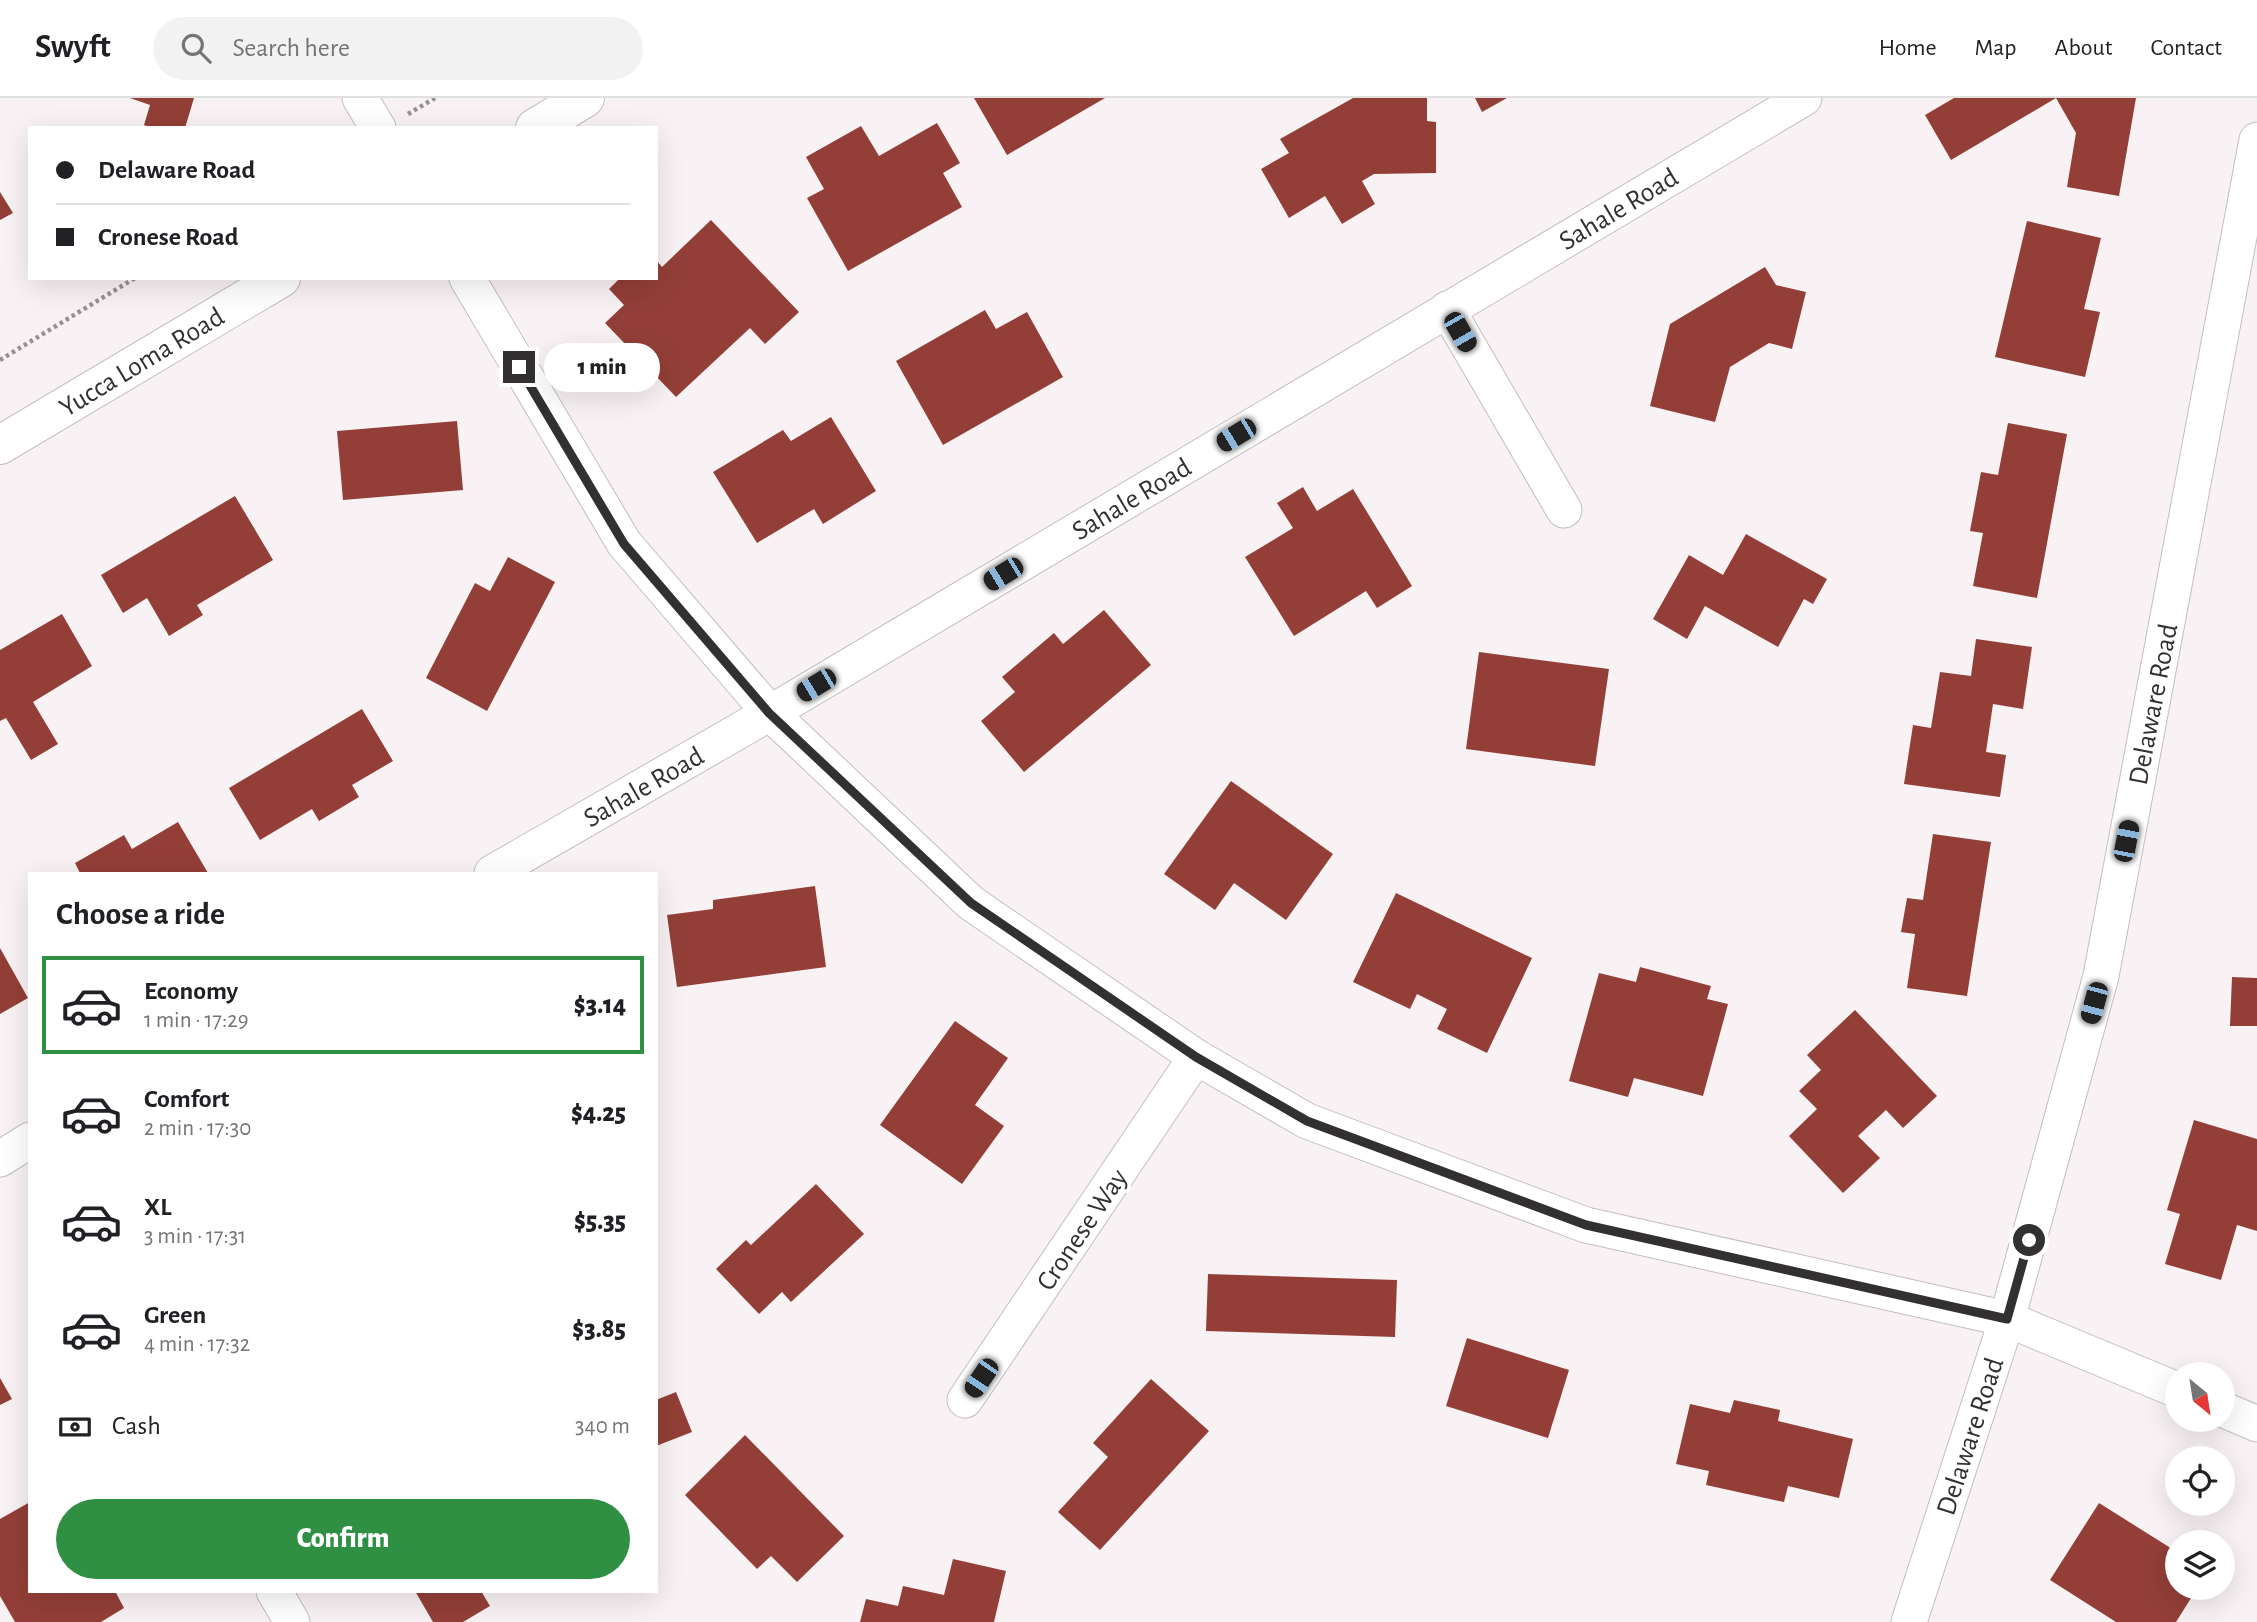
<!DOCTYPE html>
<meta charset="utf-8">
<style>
body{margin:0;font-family:"Alegreya Sans",sans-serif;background:#f2f2f2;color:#202124;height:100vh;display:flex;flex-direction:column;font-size:26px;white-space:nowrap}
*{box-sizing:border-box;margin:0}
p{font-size:23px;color:#757577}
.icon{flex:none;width:38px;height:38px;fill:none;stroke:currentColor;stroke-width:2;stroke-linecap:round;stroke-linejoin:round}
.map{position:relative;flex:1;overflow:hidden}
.panel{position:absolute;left:28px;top:774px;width:630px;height:721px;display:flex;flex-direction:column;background:#fff;border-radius:0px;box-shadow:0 7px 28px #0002}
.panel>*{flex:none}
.top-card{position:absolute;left:28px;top:28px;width:630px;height:154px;border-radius:0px;box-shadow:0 7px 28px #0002;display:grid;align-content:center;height:154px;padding:0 28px;background:#fff}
.needle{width:46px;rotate:150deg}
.fabs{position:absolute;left:2165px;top:1264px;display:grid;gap:14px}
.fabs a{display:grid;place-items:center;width:70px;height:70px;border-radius:50%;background:#fff;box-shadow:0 7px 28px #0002;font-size:35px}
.end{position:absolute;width:32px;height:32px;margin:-16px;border:9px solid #323030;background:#fff;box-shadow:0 0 0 4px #fff}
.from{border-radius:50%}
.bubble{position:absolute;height:49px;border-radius:24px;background:#fff;box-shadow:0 7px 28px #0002;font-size:23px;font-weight:800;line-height:49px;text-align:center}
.car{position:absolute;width:21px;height:42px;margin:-21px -10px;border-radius:9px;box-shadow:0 0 5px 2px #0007;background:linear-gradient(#222 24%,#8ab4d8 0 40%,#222 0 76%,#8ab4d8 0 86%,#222 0)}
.top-card b{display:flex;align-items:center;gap:24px;height:66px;font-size:26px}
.top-card b+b{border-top:2px solid #e0e0e0}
.top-card i{width:18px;height:18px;background:#202124}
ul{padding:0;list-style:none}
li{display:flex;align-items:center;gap:21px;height:98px;margin:0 14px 10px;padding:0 14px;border:4px solid transparent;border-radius:0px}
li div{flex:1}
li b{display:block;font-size:26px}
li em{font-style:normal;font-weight:800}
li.selected{border-color:#2f8f43}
li>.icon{width:63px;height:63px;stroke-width:1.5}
h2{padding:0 28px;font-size:32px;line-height:84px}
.pay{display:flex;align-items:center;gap:18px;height:77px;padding:0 28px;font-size:26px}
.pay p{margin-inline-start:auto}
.action{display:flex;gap:14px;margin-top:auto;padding:14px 28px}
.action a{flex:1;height:80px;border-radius:42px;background:#2f8f43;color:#fff;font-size:28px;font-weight:800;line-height:80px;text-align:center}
header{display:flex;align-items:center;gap:42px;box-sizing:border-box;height:98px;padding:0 35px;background:#fff;border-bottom:2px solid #e0e0e0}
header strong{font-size:33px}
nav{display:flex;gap:38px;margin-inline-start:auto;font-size:24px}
.search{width:490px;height:63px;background:#f2f2f2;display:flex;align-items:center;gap:18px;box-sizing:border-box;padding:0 24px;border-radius:38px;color:#757577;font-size:26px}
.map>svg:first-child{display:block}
</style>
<header>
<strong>Swyft</strong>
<div class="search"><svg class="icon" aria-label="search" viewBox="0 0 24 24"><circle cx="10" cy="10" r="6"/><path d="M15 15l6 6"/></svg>Search here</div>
<nav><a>Home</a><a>Map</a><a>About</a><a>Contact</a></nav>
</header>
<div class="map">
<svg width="2257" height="1524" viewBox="0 0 2257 1524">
<rect width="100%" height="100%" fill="#f9f2f4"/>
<g fill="#933f37">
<path d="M130 0H194L185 30H151L144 27 150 7Z"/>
<path d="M974 0H1105L1007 57Z"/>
<path d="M1353 0H1427V23L1436 24V75L1374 76 1362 83 1375 106 1342 126 1325 98 1289 120 1261 71 1289 55 1280 41Z"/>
<path d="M1475 0H1507L1482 14Z"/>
<path d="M1954 0H2136L2119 98 2067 89 2076 35 2056 0 1951 62 1925 17Z"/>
<path d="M937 25 960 65 943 75 962 109 848 173 807 100 824 91 806 59 861 28 879 58Z"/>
<path d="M0 94 13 115 0 122Z"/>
<path d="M711 122 799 214 765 246 750 230 676 299 605 225 624 207 609 191 620 180H656V162L662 169Z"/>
<path d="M2027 123 2101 140 2084 211 2100 214 2085 279 1995 259Z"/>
<path d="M1765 169 1776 187 1806 194 1792 251 1769 245 1730 269 1715 324 1650 308 1670 226Z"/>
<path d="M985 212 996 231 1027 214 1063 279 943 347 896 263Z"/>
<path d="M831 319 876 393 823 426 814 411 757 445 713 374 783 332 791 343Z"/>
<path d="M457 323 463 392 343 402 337 333Z"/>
<path d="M2008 325 2067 336 2037 500 1973 488 1983 435 1970 433 1981 374 1998 377Z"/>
<path d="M1303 389 1317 413 1353 391 1412 488 1377 510 1366 493 1294 538 1245 459 1293 430 1277 405Z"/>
<path d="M235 398 273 462 197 507 203 517 169 538 147 500 123 515 101 477Z"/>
<path d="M1746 436 1827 481 1813 506 1804 501 1778 549 1705 508 1687 541 1653 521 1689 457 1723 477Z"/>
<path d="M508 459 555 484 487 613 426 580 475 485 490 493Z"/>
<path d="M1104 512 1151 567 1024 674 981 623 1015 594 1002 579 1054 535 1063 546Z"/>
<path d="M62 516 92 568 33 604 58 646 31 662 6 620 0 623V552Z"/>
<path d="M1976 541 2032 549 2023 611 1993 606 1986 654 2006 657 2000 699 1904 686 1913 627 1931 630 1940 574 1971 578Z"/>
<path d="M1479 554 1609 571 1595 668 1466 651Z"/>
<path d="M362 611 393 663 352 687 359 699 319 723 312 711 260 742 229 690Z"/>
<path d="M1231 683 1333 756 1286 822 1234 785 1215 812 1164 776Z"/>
<path d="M178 724 208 775H80L75 765 124 737 132 751Z"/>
<path d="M1933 736 1991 744 1967 898 1907 890 1915 836 1901 834 1907 800 1923 802Z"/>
<path d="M815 788 826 869 677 889 667 817 713 811V802Z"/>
<path d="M1396 795 1532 860 1487 955 1437 931 1447 911 1417 896 1410 911 1353 884Z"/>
<path d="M0 850 28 900 0 916Z"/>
<path d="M1640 869 1711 888 1707 901 1728 906 1703 998 1634 980 1628 999 1569 983 1599 875 1636 884Z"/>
<path d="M2232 879 2257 880V928H2230Z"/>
<path d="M1855 912 1937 998 1903 1030 1886 1012 1858 1038 1880 1060 1843 1095 1789 1038 1817 1011 1799 993 1821 972 1807 957Z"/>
<path d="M955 923 1008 960 975 1007 1004 1028 962 1086 880 1027Z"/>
<path d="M2194 1022 2257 1041V1133L2237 1127 2221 1182 2165 1166 2180 1116 2167 1112Z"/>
<path d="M816 1086 864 1136 791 1204 782 1194 759 1216 716 1171 746 1142 751 1147Z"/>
<path d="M1208 1176 1397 1182 1395 1239 1206 1233Z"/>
<path d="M1467 1240 1569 1272 1548 1340 1446 1308Z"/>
<path d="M0 1280 12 1301 0 1307Z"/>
<path d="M1151 1281 1209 1333 1100 1452 1058 1414 1108 1359 1093 1345Z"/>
<path d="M676 1294 692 1334 656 1348V1302Z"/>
<path d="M1734 1302 1780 1312 1778 1323 1853 1341 1839 1400 1788 1388 1784 1404 1706 1387 1709 1373 1676 1366 1690 1306 1730 1315Z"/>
<path d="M745 1337 844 1438 797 1484 771 1458 757 1471 685 1397Z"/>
<path d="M30 1404V1493H115L124 1510 101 1524H15L0 1498V1421Z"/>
<path d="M2099 1405 2177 1454V1489H2198L2176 1524H2116L2050 1482Z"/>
<path d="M953 1461 1006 1473 994 1524H860L866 1501 898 1508 903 1488 944 1497Z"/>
<path d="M415 1493H481L490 1508 463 1524H433Z"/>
</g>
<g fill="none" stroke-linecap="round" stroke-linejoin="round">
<defs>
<g id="street">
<path d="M360 0 378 30"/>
<path d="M467 180 624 445 770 615 971 805 1196 959 1307 1023 1586 1127 2007 1221 2177 1292"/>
<path d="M1447 211 1564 412"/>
<path d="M492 775 770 615 1804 0"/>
<path d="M0 1061 30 1042"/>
<path d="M965 1302 1196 959"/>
<path d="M2222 1311 2257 1326"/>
<path d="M274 1493 292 1524"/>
<path d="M1909 1524 2007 1221 2101 878 2257 42"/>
</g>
<g id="secondary">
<path d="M535 30 585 0"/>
<path d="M0 347 281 180"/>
</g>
</defs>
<use href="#street" stroke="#c4bec0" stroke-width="37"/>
<use href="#secondary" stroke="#c4bec0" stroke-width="40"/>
<g stroke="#959192" stroke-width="4.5" stroke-dasharray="3.5 3.5" stroke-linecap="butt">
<path d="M408 16 435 0"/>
<path d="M0 262 135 180"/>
</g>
<use href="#street" stroke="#fff" stroke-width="35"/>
<use href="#secondary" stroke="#fff" stroke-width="38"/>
</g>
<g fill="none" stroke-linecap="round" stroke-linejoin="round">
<path stroke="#323030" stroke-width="9" d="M519 269 624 446 769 615 971 805 1196 959 1307 1023 1586 1127 2007 1221 2029 1142"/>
</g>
<g text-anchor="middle" stroke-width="7" stroke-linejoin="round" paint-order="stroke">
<g font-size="28" fill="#323030" stroke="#fff">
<text transform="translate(1618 110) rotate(-31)" y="10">Sahale Road</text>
<text transform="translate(141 263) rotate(-31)" y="10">Yucca Loma Road</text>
<text transform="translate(1131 400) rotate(-31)" y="10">Sahale Road</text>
<text transform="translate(2152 606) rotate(-79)" y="10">Delaware Road</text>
<text transform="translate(643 688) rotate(-30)" y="10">Sahale Road</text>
<text transform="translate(1081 1131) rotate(-56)" y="10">Cronese Way</text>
<text transform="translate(1969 1338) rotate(-72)" y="10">Delaware Road</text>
</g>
</g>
</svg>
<div class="fabs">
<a><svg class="needle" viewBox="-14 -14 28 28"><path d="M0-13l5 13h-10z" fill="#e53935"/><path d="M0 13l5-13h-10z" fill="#757577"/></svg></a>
<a><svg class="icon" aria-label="locate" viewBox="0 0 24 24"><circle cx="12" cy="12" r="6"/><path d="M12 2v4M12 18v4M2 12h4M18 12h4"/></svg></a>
<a><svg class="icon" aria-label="layers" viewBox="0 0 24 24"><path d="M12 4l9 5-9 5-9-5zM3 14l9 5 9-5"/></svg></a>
</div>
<i class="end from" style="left:2029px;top:1142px"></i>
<i class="end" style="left:519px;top:269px"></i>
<div class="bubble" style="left:544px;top:245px;width:116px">1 min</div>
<i class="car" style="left:1460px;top:234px;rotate:150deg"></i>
<i class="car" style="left:1236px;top:337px;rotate:239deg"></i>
<i class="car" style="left:1003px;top:476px;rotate:239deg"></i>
<i class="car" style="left:816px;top:587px;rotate:239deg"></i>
<i class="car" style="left:2126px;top:743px;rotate:11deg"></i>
<i class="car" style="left:2094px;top:905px;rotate:195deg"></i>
<i class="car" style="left:981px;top:1280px;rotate:214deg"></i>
<div class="top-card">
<b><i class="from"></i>Delaware Road</b>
<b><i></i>Cronese Road</b>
</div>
<section class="panel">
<h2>Choose a ride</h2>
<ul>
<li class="selected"><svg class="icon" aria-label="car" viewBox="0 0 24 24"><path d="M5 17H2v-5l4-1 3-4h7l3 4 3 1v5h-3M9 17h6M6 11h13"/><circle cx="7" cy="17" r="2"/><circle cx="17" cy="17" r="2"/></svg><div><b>Economy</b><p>1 min · 17:29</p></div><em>$3.14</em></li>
<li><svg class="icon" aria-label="car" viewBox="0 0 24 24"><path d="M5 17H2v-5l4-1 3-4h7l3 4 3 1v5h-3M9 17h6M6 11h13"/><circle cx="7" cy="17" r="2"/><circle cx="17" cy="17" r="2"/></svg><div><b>Comfort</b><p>2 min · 17:30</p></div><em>$4.25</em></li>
<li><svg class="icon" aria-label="car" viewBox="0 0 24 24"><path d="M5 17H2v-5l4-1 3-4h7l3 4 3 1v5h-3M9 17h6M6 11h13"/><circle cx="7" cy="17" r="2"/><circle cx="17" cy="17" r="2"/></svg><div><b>XL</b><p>3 min · 17:31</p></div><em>$5.35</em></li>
<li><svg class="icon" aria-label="car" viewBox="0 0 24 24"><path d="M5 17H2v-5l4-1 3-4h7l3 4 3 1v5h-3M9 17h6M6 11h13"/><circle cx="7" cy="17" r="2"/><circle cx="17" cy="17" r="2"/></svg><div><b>Green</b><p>4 min · 17:32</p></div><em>$3.85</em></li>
</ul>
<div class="pay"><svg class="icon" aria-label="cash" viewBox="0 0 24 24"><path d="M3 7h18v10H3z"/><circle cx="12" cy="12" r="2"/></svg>Cash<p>340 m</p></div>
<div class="action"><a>Confirm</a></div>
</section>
</div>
